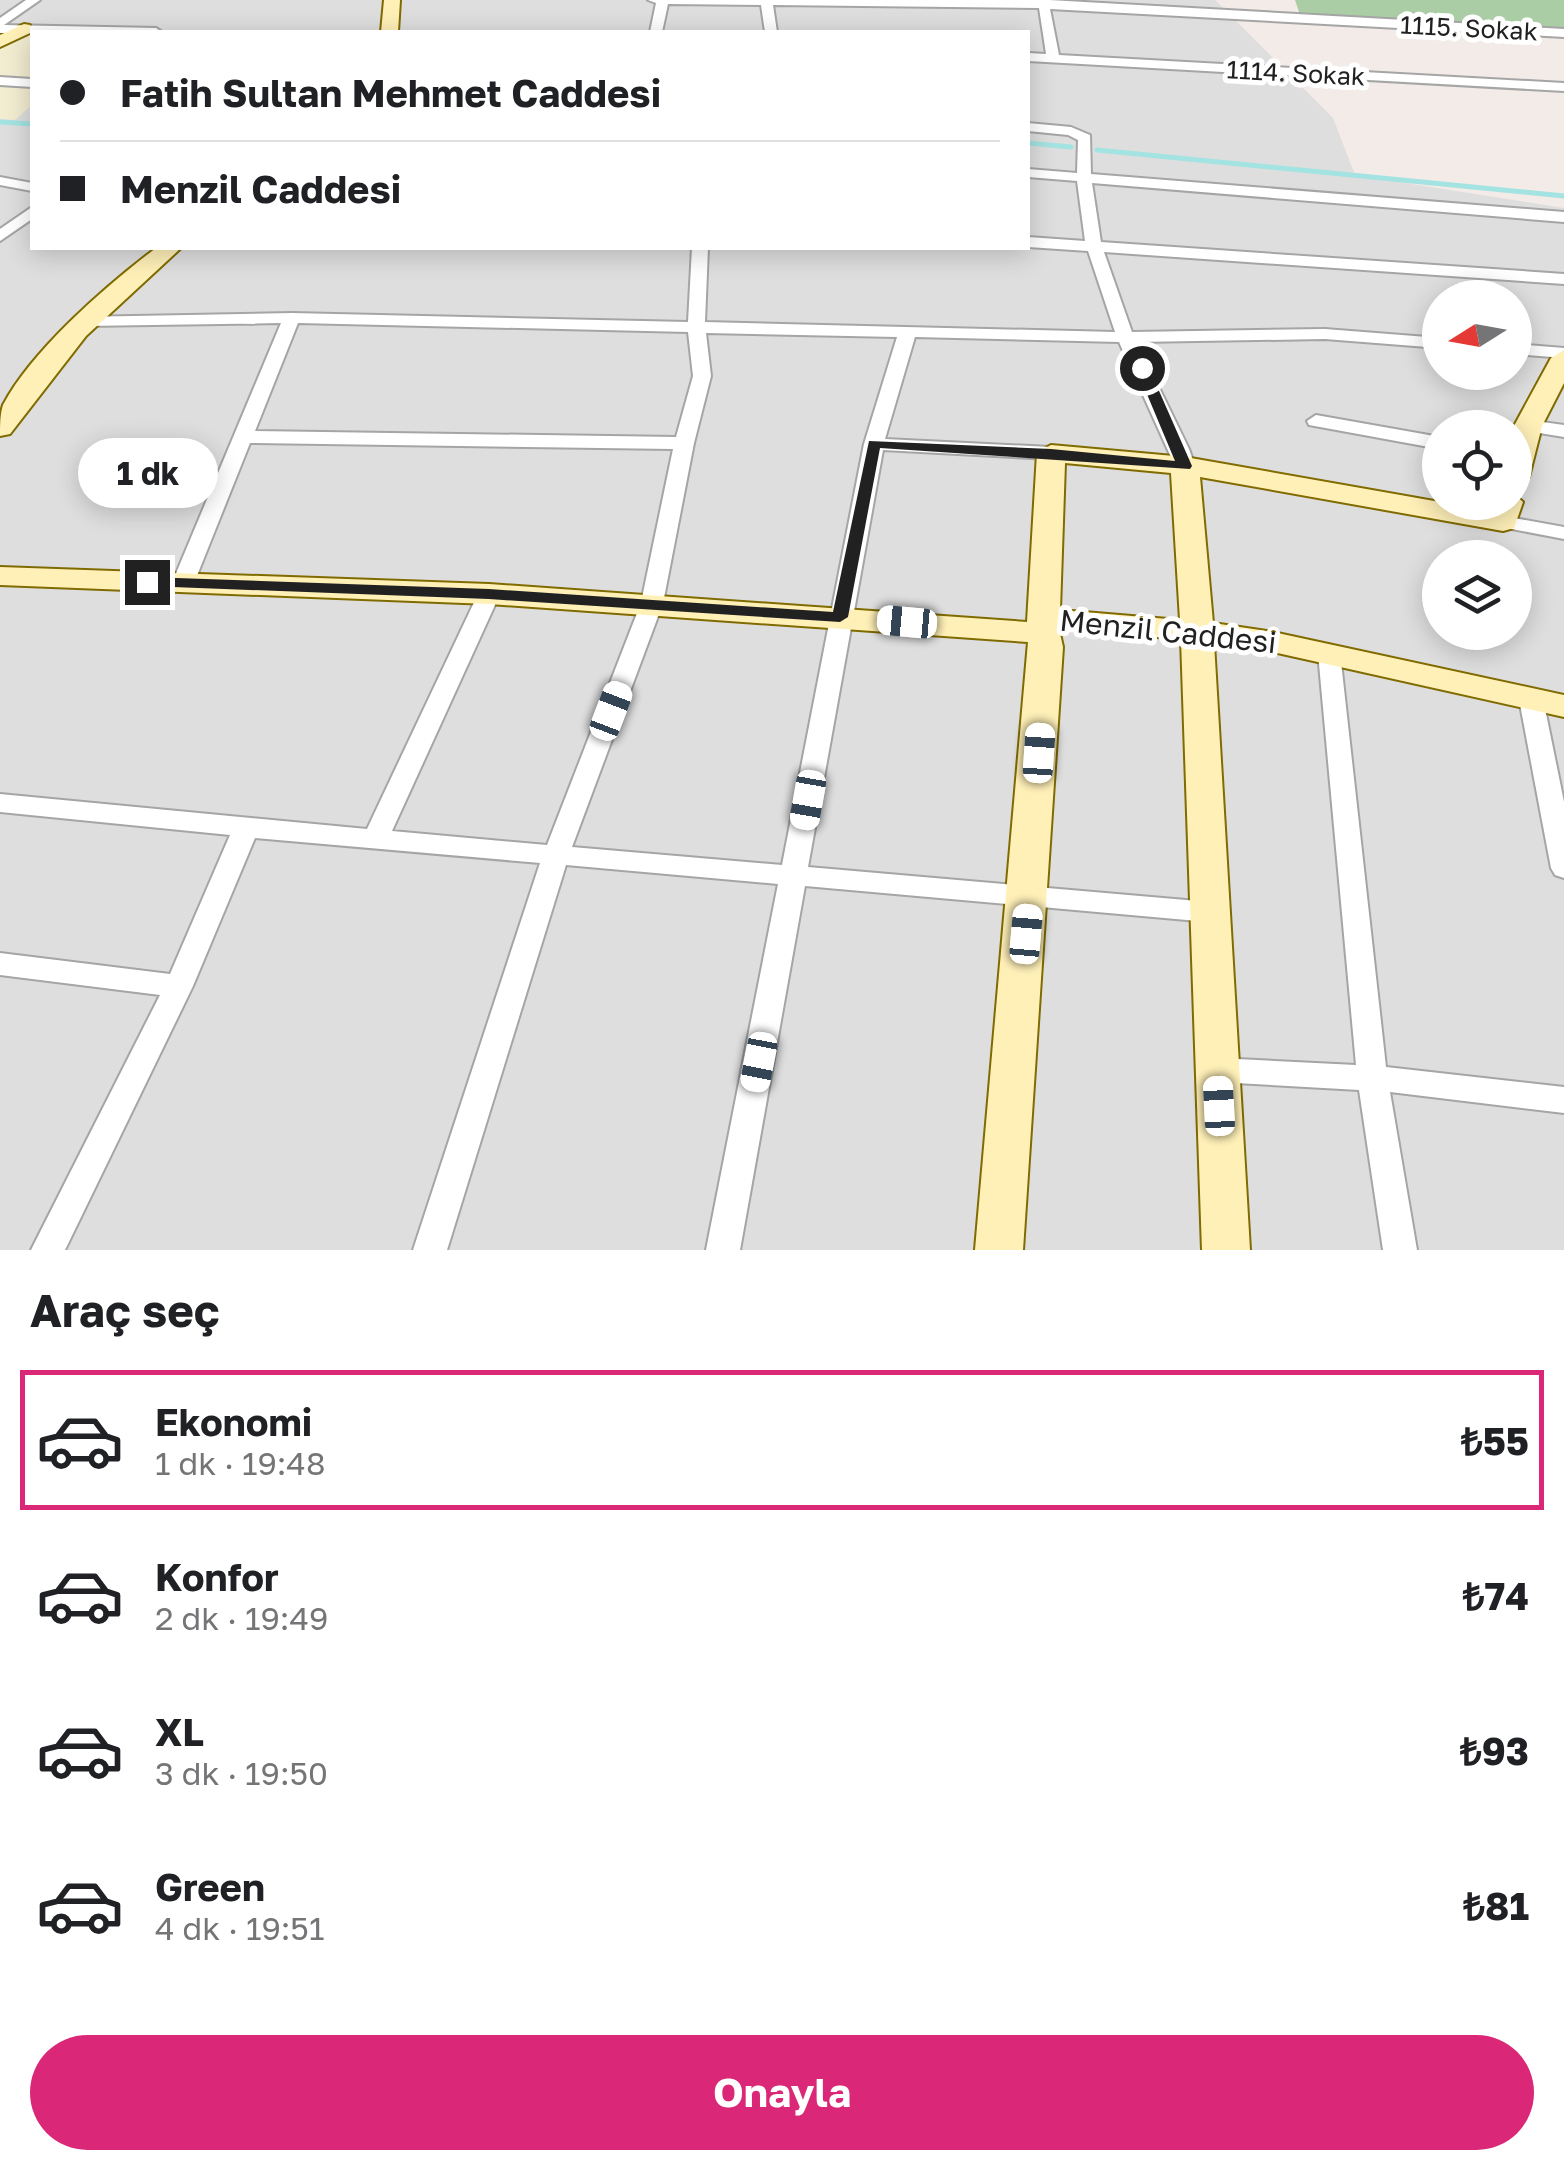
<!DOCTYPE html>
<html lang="tr">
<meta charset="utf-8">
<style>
body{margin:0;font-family:"Golos Text",sans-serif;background:#f6f6f6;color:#202124;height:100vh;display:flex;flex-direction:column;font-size:38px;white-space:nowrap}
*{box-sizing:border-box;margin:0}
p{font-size:32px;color:#757577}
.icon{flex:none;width:55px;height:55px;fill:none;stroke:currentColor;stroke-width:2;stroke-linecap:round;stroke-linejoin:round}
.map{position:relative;height:1250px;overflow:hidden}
.drawer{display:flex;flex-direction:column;background:#fff;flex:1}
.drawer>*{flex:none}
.banner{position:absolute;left:30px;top:30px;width:1000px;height:220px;border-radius:0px;box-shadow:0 5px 25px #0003;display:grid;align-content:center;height:220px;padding:0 30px;background:#fff}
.needle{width:65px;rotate:259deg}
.tools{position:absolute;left:1422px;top:280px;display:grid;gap:20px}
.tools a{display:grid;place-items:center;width:110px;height:110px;border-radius:50%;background:#fff;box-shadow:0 5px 25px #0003;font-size:50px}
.end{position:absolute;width:45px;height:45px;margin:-22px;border:12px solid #212121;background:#fff;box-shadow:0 0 0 5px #fff}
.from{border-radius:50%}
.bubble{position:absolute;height:70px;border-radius:35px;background:#fff;box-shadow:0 5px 25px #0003;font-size:32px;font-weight:700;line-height:70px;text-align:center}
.car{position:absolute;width:30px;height:60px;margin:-30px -15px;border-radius:12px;box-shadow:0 0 8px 2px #0007;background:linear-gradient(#fff 24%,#345 0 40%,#fff 0 76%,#345 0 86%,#fff 0)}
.banner b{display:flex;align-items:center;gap:35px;height:95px;font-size:38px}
.banner b+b{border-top:2px solid #e0e0e0}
.banner i{width:25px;height:25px;background:#202124}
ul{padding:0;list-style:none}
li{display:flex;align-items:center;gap:30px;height:140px;margin:0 20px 15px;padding:0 10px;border:5px solid transparent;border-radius:0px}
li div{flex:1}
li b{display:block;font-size:38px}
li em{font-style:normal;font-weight:700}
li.selected{border-color:#db2777}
li>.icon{width:90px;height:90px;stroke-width:1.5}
h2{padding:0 30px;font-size:45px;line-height:120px}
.primary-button{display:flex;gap:20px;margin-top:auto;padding:20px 30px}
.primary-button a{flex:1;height:115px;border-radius:60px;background:#db2777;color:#fff;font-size:40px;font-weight:700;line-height:115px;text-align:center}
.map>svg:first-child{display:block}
</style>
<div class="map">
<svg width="1564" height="1250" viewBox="0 0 1564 1250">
<rect width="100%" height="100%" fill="#f2ebe7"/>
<path fill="#dfdede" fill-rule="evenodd" d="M0 0H1215L1333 118 1355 175 1564 208V1250H0ZM32 32H1028V248H32ZM1440 298H1515V372H1440ZM1440 428H1515V502H1440ZM1440 558H1515V632H1440Z"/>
<path fill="#f2ecd1" d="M32 33V105L15 120 0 119V48Z"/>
<path fill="#aacda5" d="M1295 0H1564V28L1300 15Z"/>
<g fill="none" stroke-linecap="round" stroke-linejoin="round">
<g stroke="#a3e3e1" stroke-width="5">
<path d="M0 122 32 124"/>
<path d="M1028 143 1071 147"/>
<path d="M1097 150 1564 196"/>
</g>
<defs>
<g id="street">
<path d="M26 0H40L4 25 156 28 162 32 0 33V18Z"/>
<path d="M648 0H1049L1564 29V37L1050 9 1059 55 1564 83V91L1028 61V53L1046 54 1039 8 773 5 777 32H765L761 5 668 4 662 32H650L656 3Z"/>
<path d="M0 77 32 79V87L0 85Z"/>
<path d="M1028 123 1071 127 1090 135 1091 174 1564 212V222L1092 183 1101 242 1564 274V284L1104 252 1132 332 1325 329 1440 338V348L1325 339 1137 342 1189 449 1195 466 1185 472 1175 466 1119 342 915 337 885 439 1051 447 1061 453 1051 459 883 450 808 867 1209 902 1219 905 1223 912 1219 919 1209 922 805 886 740 1250H706L778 884 566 865 447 1250H413L540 863 255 838 193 986 65 1250H31L160 995 0 975V953L170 974 230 835 0 812V794L367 829 478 594 489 587 500 594 392 831 547 845 641 603 673 449 250 443 194 583 183 590 172 583 281 323 84 326 75 321 78 317 292 313 688 322 692 248H708L705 322 1115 332 1088 251 1028 247V237L1085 241 1077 181 1028 177V169L1077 173 1078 140 1068 135 1028 131ZM298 323 688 332 693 376 676 437 255 431ZM706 333 897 337 864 444 782 865 572 847 663 603 694 443 711 376Z"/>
<path d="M0 177 32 183V191L0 185Z"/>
<path d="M32 207V219L0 241V229Z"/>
<path d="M1515 344 1564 348V358L1515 354Z"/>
<path d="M1316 415 1440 437V449L1309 425 1307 421Z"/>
<path d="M1528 420 1564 425V437L1521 430V422Z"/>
<path d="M1503 516 1564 527V539L1496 526 1493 522 1496 518Z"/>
<path d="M1329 646 1340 653 1386 1067 1564 1087V1113L1390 1092 1417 1250H1383L1359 1090 1217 1082 1206 1079 1202 1070 1206 1061 1217 1058 1356 1065 1318 653Z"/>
<path d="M1531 691 1543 699 1564 802V878L1555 875 1551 868 1519 699Z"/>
</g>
<g id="secondary">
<path d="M384 0H400L398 32H381Z"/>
<path d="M24 24 30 25V33L0 47V35Z"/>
<path d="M156 248H181L86 336 10 434 0 436C0 426 0 414 3 405 32 350 107 285 156 248Z"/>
<path d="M1564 350V383L1542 426 1529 477 1525 483 1515 486 1514 426 1551 358Z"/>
<path d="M1051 445 1185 457 1491 511 1493 502H1515V495L1523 502 1514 528 1503 531 1200 477 1213 623 1273 632 1564 695V717L1273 652 1214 643 1250 1250H1202L1181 639 1059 629 1063 647 1023 1250H975L1028 642 489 604 0 585V567L489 584 1027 622 1037 453ZM1065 463 1171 473 1180 620 1060 610Z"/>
</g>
</defs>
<use href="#street" stroke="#a5a5a5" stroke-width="4"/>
<use href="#secondary" stroke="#806b00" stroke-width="4"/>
<use href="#street" fill="#fff" fill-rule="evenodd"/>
<use href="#secondary" fill="#fff0b8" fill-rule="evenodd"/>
</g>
<path fill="#212121" d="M1142 365 1149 368 1192 466 1190 469 880 448 848 617 840 622 489 599 147 586 139 582 147 577 489 589 833 612 869 441 1051 449 1175 461 1136 368Z"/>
<g text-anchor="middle" stroke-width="10" stroke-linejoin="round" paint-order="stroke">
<g font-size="25" fill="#212121" stroke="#fff">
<text transform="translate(1469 28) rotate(3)" y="9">1115. Sokak</text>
<text transform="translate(1296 73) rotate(3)" y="9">1114. Sokak</text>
</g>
<g font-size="30" fill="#212121" stroke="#fff">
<text transform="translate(1168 632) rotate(6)" y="10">Menzil Caddesi</text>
</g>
</g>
</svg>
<div class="tools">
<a><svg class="needle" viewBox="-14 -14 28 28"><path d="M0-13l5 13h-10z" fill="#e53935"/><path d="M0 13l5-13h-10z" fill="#757577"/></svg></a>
<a><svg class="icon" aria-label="locate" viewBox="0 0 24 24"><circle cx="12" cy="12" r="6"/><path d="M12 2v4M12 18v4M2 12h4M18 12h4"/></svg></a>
<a><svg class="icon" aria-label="layers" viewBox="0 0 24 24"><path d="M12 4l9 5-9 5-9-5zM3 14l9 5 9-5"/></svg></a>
</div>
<i class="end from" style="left:1142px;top:368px"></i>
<i class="end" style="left:147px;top:582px"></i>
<div class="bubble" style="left:78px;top:438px;width:140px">1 dk</div>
<i class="car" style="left:907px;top:622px;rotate:275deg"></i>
<i class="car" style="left:611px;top:711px;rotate:21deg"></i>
<i class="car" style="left:1039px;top:753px;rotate:4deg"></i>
<i class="car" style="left:808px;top:800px;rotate:190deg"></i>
<i class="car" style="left:1026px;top:934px;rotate:5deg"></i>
<i class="car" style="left:759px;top:1062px;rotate:191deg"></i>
<i class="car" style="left:1219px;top:1106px;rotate:357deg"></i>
<div class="banner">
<b><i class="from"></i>Fatih Sultan Mehmet Caddesi</b>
<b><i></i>Menzil Caddesi</b>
</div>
</div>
<section class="drawer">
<h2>Araç seç</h2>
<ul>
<li class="selected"><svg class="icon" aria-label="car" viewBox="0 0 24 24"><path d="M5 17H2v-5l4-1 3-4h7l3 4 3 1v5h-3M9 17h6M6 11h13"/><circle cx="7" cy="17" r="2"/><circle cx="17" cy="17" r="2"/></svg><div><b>Ekonomi</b><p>1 dk · 19:48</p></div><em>₺55</em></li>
<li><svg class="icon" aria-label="car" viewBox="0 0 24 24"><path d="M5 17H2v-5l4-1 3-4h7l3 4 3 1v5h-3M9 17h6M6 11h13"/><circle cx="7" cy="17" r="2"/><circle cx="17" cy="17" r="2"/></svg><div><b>Konfor</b><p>2 dk · 19:49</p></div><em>₺74</em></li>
<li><svg class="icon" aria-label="car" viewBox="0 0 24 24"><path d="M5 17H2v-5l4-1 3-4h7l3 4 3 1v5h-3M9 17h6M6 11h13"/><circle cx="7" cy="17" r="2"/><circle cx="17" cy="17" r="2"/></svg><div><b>XL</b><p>3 dk · 19:50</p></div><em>₺93</em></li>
<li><svg class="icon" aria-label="car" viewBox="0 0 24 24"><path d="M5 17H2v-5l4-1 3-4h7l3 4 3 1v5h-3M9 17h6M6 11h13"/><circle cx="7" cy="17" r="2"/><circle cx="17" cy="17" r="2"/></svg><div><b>Green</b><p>4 dk · 19:51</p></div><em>₺81</em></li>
</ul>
<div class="primary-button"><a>Onayla</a></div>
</section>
